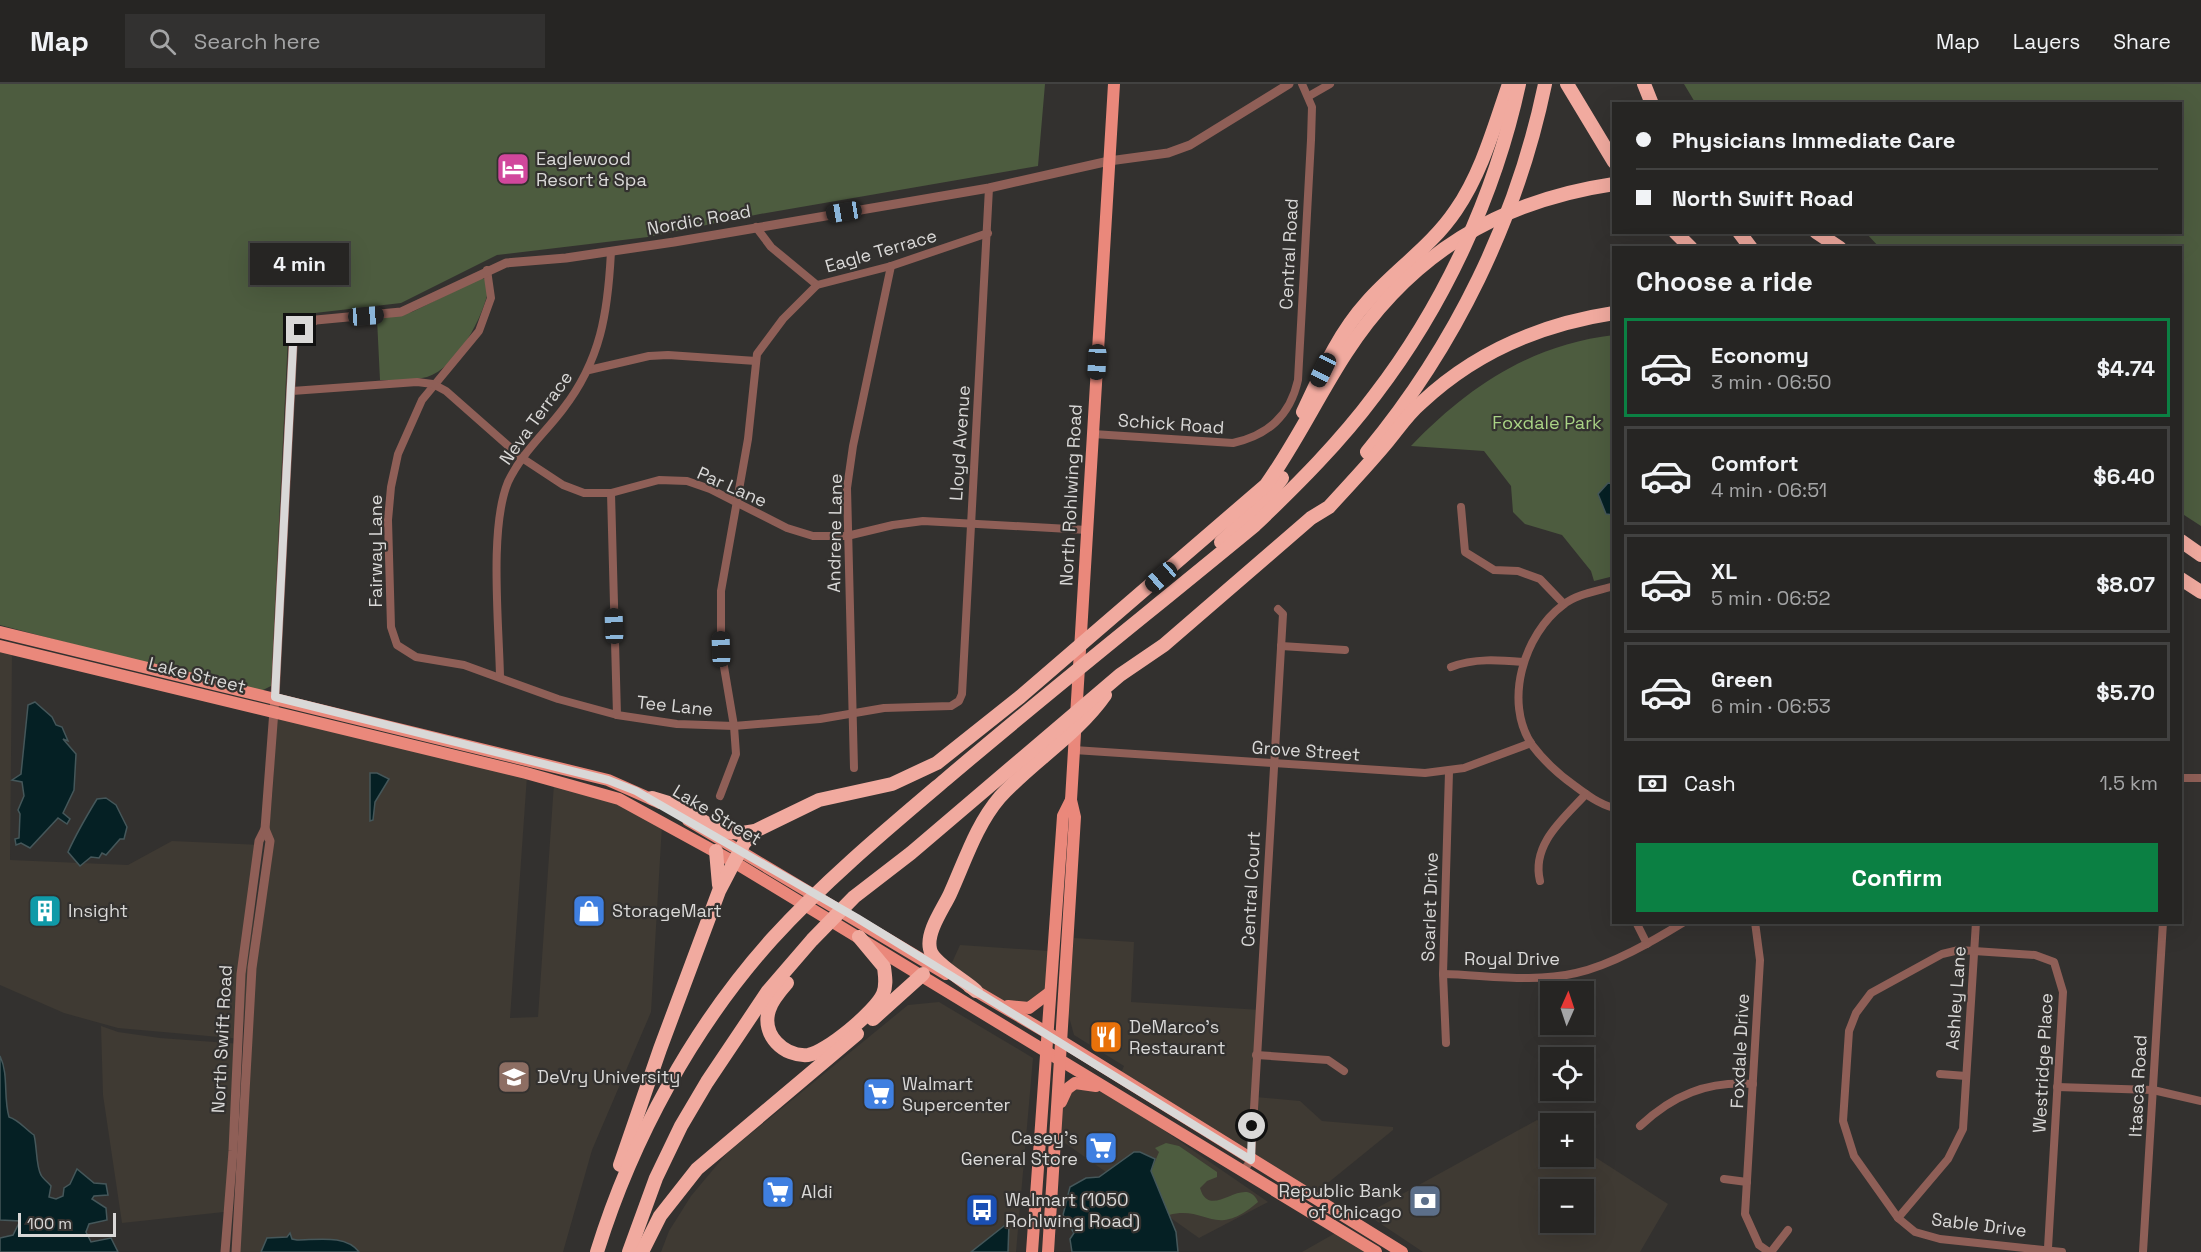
<!DOCTYPE html>
<meta charset="utf-8">
<style>
body{margin:0;font-family:"Space Grotesk",sans-serif;background:#323130;color:#f1f3f6;height:100vh;display:flex;flex-direction:column;font-size:22px;white-space:nowrap}
*{box-sizing:border-box;margin:0}
p{font-size:20px;color:#a4a5a6}
.icon{flex:none;width:33px;height:33px;fill:none;stroke:currentColor;stroke-width:2;stroke-linecap:round;stroke-linejoin:round}
.map{position:relative;flex:1;overflow:hidden}
.sheet{position:absolute;left:1612px;top:162px;width:570px;height:678px;display:flex;flex-direction:column;background:#262523;border-radius:0px;box-shadow:0 6px 24px #0002,0 0 0 2px #424241}
.sheet>*{flex:none}
.banner{position:absolute;left:1612px;top:18px;width:570px;height:132px;border-radius:0px;box-shadow:0 6px 24px #0002,0 0 0 2px #424241;display:grid;align-content:center;height:132px;padding:0 24px;background:#262523}
.needle{width:39px;rotate:3deg}
.fabs{position:absolute;left:1540px;top:897px;display:grid;gap:12px}
.fabs a{display:grid;place-items:center;width:54px;height:54px;border-radius:0px;background:#262523;box-shadow:0 6px 24px #0002,0 0 0 2px #424241;font-size:30px}
.scale{position:absolute;left:18px;bottom:15px;width:98px;box-sizing:border-box;padding-left:6px;border:3px solid #d9d8d7;border-top:0;font-size:16px;line-height:21px;white-space:nowrap;color:#d9d8d7;-webkit-text-stroke:4px #33312f;paint-order:stroke}
.end{position:absolute;width:27px;height:27px;margin:-14px;border:8px solid #d9d8d7;background:#111;box-shadow:0 0 0 3px #111}
.from{border-radius:50%}
.bubble{position:absolute;height:42px;border-radius:0px;background:#262523;box-shadow:0 6px 24px #0002,0 0 0 2px #424241;font-size:20px;font-weight:700;line-height:42px;text-align:center}
.car{position:absolute;width:18px;height:36px;margin:-18px -9px;border-radius:8px;box-shadow:0 0 4px 2px #0007;background:linear-gradient(#222 24%,#8ab4d8 0 40%,#222 0 76%,#8ab4d8 0 86%,#222 0)}
.banner b{display:flex;align-items:center;gap:21px;height:57px;font-size:22px}
.banner b+b{border-top:2px solid #424241}
.banner i{width:15px;height:15px;background:#f1f3f6}
ul{padding:0;list-style:none}
li{display:flex;align-items:center;gap:18px;height:99px;margin:0 12px 9px;padding:0 12px;border:3px solid #424241;border-radius:0px}
li div{flex:1}
li b{display:block;font-size:22px}
li em{font-style:normal;font-weight:700}
li.current{border-color:#0b8043}
li>.icon{width:54px;height:54px;stroke-width:1.5}
h2{padding:0 24px;font-size:27px;line-height:72px}
.pay{display:flex;align-items:center;gap:15px;height:66px;padding:0 24px;font-size:22px}
.pay p{margin-inline-start:auto}
.action{display:flex;gap:12px;margin-top:auto;padding:12px 24px}
.action a{flex:1;height:69px;border-radius:0px;background:#0b8043;color:#fff;font-size:24px;font-weight:700;line-height:69px;text-align:center}
header{display:flex;align-items:center;gap:36px;box-sizing:border-box;height:84px;padding:0 30px;background:#262523;border-bottom:2px solid #424241}
header strong{font-size:28px}
nav{display:flex;gap:33px;margin-inline-start:auto;font-size:21px}
.search{width:420px;height:54px;background:#323130;display:flex;align-items:center;gap:15px;box-sizing:border-box;padding:0 21px;border-radius:0px;color:#a4a5a6;font-size:22px}
.map>svg:first-child{display:block}
</style>
<header>
<strong>Map</strong>
<div class="search"><svg class="icon" aria-label="search" viewBox="0 0 24 24"><circle cx="10" cy="10" r="6"/><path d="M15 15l6 6"/></svg>Search here</div>
<nav><a>Map</a><a>Layers</a><a>Share</a></nav>
</header>
<div class="map">
<svg width="2201" height="1168" viewBox="0 0 2201 1168">
<rect width="100%" height="100%" fill="#33312f"/>
<g fill="#3f3a33" fill-rule="evenodd">
<path d="M0 566 12 569 10 776 128 781 172 757 261 761 242 955 118 944 64 929 0 901Z"/>
<path d="M276 633 527 692 510 934 538 933 554 699 611 715 662 741 651 928 592 1066 563 1168H236L248 946 273 703Z"/>
<path d="M1074 854 1134 858 1131 918 1261 926 1256 1013 1300 1017 1322 1037 1393 1043V1046L1313 1111 1120 991 1124 982 1074 951 1068 929Z"/>
<path d="M960 861 1049 867 1048 909 1018 922 996 915 950 883Z"/>
<path d="M939 918 1033 974 1016 1168H661L669 1147 691 1112 727 1069 908 921Z"/>
<path d="M101 942 118 948 160 954 242 960 233 1127 122 1139 103 1011Z"/>
<path d="M1076 1001 1105 1006 1268 1118 1199 1154 1058 1054 1061 1025Z"/>
<path d="M1537 1036 1551 1045V1072H1584V1066L1668 1120 1640 1168H1423L1366 1130ZM1551 1106H1584V1138H1551Z"/>
<path d="M1339 1147 1373 1168H1302Z"/>
</g>
<g fill="#4d5c3f">
<path d="M0 0H1045L1038 82 760 130 648 153 497 171 401 219 289 232 271 602 257 609 0 541Z"/>
<path d="M1684 0H2201V442L2181 429V164H1880L1866 149 2181 148V20H1696Z"/>
<path d="M481 194 485 195 489 203C484 232 457 284 427 293 413 297 395 296 380 296L377 235 412 228Z"/>
<path d="M1614 251V492L1594 497 1591 487 1562 451 1525 440 1513 428 1511 402 1484 367 1411 362C1468 303 1530 261 1614 251Z"/>
<path d="M1166 1059 1179 1062 1217 1088V1093L1207 1097 1200 1104C1210 1139 1245 1088 1258 1118 1214 1156 1207 1121 1169 1131L1151 1087 1159 1068 1155 1064Z"/>
</g>
<g fill="#052024" stroke="#45575a" stroke-width="1.5">
<path d="M1608 399 1614 400V431L1606 430 1598 410Z"/>
<path d="M35 618 52 633 56 641 62 643 68 657 63 655 76 670 74 706 63 729 70 735 67 740 58 734 30 764 21 759 16 761 15 755 19 754 20 730 18 726 24 712 22 698 12 696 21 690 28 621Z"/>
<path d="M370 689H377L389 695 375 718 373 736 370 737Z"/>
<path d="M106 714 116 721 127 743 124 755H120L106 771 102 769 99 774 91 773 80 782 68 768C77 748 86 733 97 715Z"/>
<path d="M0 972C9 991 3 1012 9 1033 19 1036 25 1045 34 1051 37 1062 36 1083 41 1091 43 1095 48 1098 51 1102L49 1113 56 1115 63 1112 64 1104 70 1100 77 1085 94 1099 106 1100 108 1111 94 1112 92 1115 106 1124 107 1136 89 1140 86 1148 91 1158 111 1154 118 1168H0V1154L13 1151 20 1137 0 1136Z"/>
<path d="M1134 1068H1140L1155 1075 1151 1087 1176 1148 1178 1168H1072L1070 1155 1074 1149 1063 1131 1070 1103 1086 1094 1099 1093Z"/>
<path d="M1009 1138 1008 1168H971Z"/>
<path d="M290 1149 292 1155 297 1156C316 1156 346 1150 359 1168H261L267 1154 287 1153Z"/>
</g>
<g fill="none" stroke-linecap="round" stroke-linejoin="round">
<g stroke="#8f5f57" stroke-width="8">
<path d="M1309 12 1330 0"/>
<path d="M756 143 771 163 817 201"/>
<path d="M487 186 491 214 479 247 422 316 398 370 391 403 388 436 391 543 397 561 416 573 464 581 558 615 617 631 677 640 734 642 820 635 884 624 951 622 959 617 962 610 989 104"/>
<path d="M589 286 649 272 668 271 756 277"/>
<path d="M292 307 417 298 433 300 446 307 522 374 563 401 584 409H611L659 396 687 397 710 405 787 444 813 452H847L893 441 923 437 1087 446"/>
<path d="M1093 350 1233 359C1268 351 1290 332 1298 296L1311 56 1312 23 1302 0"/>
<path d="M611 409 617 631"/>
<path d="M1461 423 1465 468 1494 486 1518 487 1540 495 1564 520"/>
<path d="M1614 502C1598 507 1576 510 1563 521 1524 550 1503 618 1532 661 1544 677 1558 690 1575 702 1587 711 1599 720 1614 724"/>
<path d="M1281 562 1345 566"/>
<path d="M1451 583C1474 574 1499 576 1523 578"/>
<path d="M500 593C499 540 489 444 508 398 521 370 545 349 563 325 601 276 608 228 611 167"/>
<path d="M1074 666 1425 689 1464 684 1531 659"/>
<path d="M854 684 847 404 853 362 891 182"/>
<path d="M2181 694H2201"/>
<path d="M720 712 736 670 734 642 721 565V507L748 355 757 270 783 235 817 201 891 182 988 149"/>
<path d="M1540 797C1531 760 1564 734 1586 710"/>
<path d="M1636 838 1647 860"/>
<path d="M1755 838 1760 876 1745 1130 1759 1161 1769 1168"/>
<path d="M1443 890C1486 891 1534 899 1576 889 1612 881 1653 857 1684 838"/>
<path d="M1446 959 1443 890 1449 688"/>
<path d="M1256 971 1328 976 1344 987"/>
<path d="M1940 990 1966 992"/>
<path d="M2057 1003 2153 1006 2201 1017"/>
<path d="M1640 1042C1673 1011 1707 997 1753 1000"/>
<path d="M1244 1086 1251 1076 1283 530 1278 525"/>
<path d="M1724 1095 1747 1098"/>
<path d="M1898 1134 1948 1075 1963 1045 1976 838"/>
<path d="M2048 1164 2063 908 2054 878 2035 871 1959 866 1942 870 1871 909 1856 929 1849 947 1843 1037 1854 1072 1898 1134 1915 1148 1940 1155 2062 1168"/>
<path d="M1771 1168 1788 1146"/>
<path d="M2143 1168 2163 838"/>
</g>
<g stroke="#8f5f57" stroke-width="9">
<path d="M225 1168 233 1067 241 890 259 757 265 745 275 613 293 261 300 246 316 236 401 228 506 179 566 174 674 158 989 104 1109 77 1168 69 1190 61 1289 0"/>
<path d="M236 1168 252 884 270 757 265 745"/>
</g>
<g stroke="#ea887b" stroke-width="12">
<path d="M0 548 608 696 660 719"/>
<path d="M0 562 526 689 619 715 734 778 1376 1168"/>
<path d="M688 736 946 890"/>
<path d="M969 903 1063 958 1402 1168"/>
<path d="M1008 922 1029 924 1049 909"/>
<path d="M1061 1018 1067 1005 1075 999 1096 1002"/>
<path d="M1032 1168 1063 732 1071 716"/>
<path d="M1048 1168 1075 733 1071 716 1114 0"/>
</g>
<g stroke="#f1aa9f" stroke-width="14">
<path d="M1567 0 1614 78"/>
<path d="M1644 0 1652 20"/>
<path d="M1675 148 1691 164"/>
<path d="M1739 148 1751 164"/>
<path d="M1816 148 1840 164"/>
<path d="M1303 328C1321 290 1338 250 1367 218 1395 186 1432 162 1456 126 1482 88 1494 43 1509 0"/>
<path d="M1367 368C1455 262 1517 135 1545 0"/>
<path d="M2181 457 2201 471"/>
<path d="M1221 458 1265 417 1282 394"/>
<path d="M2181 495 2201 508"/>
<path d="M652 714 675 721 720 747 742 749 755 747 819 716 892 700 937 679 1020 613 1266 401C1296 359 1318 312 1346 269 1410 170 1499 117 1614 100"/>
<path d="M716 767 719 801"/>
<path d="M787 899C780 907 772 916 769 926 761 951 784 973 808 971 825 969 876 927 883 910 887 901 885 892 884 883L859 853"/>
<path d="M976 907C965 896 932 879 930 865 926 848 943 825 950 810 965 777 976 741 1000 713 1033 677 1077 651 1105 611"/>
<path d="M873 935 923 890"/>
<path d="M620 1081 660 965 719 807 744 759 755 747"/>
<path d="M597 1168C632 1055 693 943 772 855 825 797 886 746 945 696 1047 609 1152 526 1255 441 1298 400 1340 358 1375 311 1444 221 1495 111 1519 0"/>
<path d="M629 1168 656 1094 681 1042 707 998 768 907 812 856 854 813 911 769 1120 591 1164 561 1311 434 1329 423C1349 401 1369 380 1388 357 1398 345 1408 330 1421 319 1475 268 1542 240 1614 229"/>
<path d="M642 1168 660 1132 697 1085 857 950"/>
</g>
</g>
<g fill="none" stroke-linecap="round" stroke-linejoin="round">
<path stroke="#d9d8d7" stroke-width="8" d="M300 246 293 261 275 613 608 696 636 707 857 834 1251 1076 1252 1042"/>
</g>
<defs>
<symbol id="hotel-square" viewBox="-11 -11 22 22"><rect x="-9" y="-9" width="18" height="18" rx="4" fill="#d1479c" stroke="#33312f"/><path d="M-6-4.5h1.5V1H6V5H4.5V3h-9V5H-6ZM-4 0a1.8 1.8 0 1 1 3.6 0ZM.5 0V-2.5h3Q6-2.5 6 0Z" fill="#fff"/></symbol>
<symbol id="building-square" viewBox="-11 -11 22 22"><rect x="-9" y="-9" width="18" height="18" rx="4" fill="#0f9aa8" stroke="#33312f"/><path d="M-4-6H4V6H1V3H-1V6H-4ZM-2.5-4.3h1.7v1.8h-1.7ZM.8-4.3h1.7v1.8H.8ZM-2.5-1h1.7V.8h-1.7ZM.8-1h1.7V.8H.8Z" fill="#fff"/></symbol>
<symbol id="shop-square" viewBox="-11 -11 22 22"><rect x="-9" y="-9" width="18" height="18" rx="4" fill="#3f7fe0" stroke="#33312f"/><path d="M-5-2.5h2.3a2.7 3.5 0 0 1 5.4 0H5L5.5 6h-11ZM-1.5-2.5h3a1.5 2.3 0 0 0-3 0Z" fill="#fff"/></symbol>
<symbol id="restaurant-square" viewBox="-11 -11 22 22"><rect x="-9" y="-9" width="18" height="18" rx="4" fill="#e8710a" stroke="#33312f"/><path d="M-5-6h1v4h1v-4h1v4h1v-4h1v5L-1.5 .5V6h-2V.5L-5-1ZM5-6V6H3V1.5H1.5Q1.5-4 5-6Z" fill="#fff"/></symbol>
<symbol id="university-square" viewBox="-11 -11 22 22"><rect x="-9" y="-9" width="18" height="18" rx="4" fill="#8d6e63" stroke="#33312f"/><path d="M0-5L7-2L0 1L-7-2ZM-4 1L0 2.5L4 1V4Q0 6-4 4Z" fill="#fff"/></symbol>
<symbol id="supermarket-square" viewBox="-11 -11 22 22"><rect x="-9" y="-9" width="18" height="18" rx="4" fill="#3f7fe0" stroke="#33312f"/><path d="M-6-5.5h2.5l.6 2H6L4.5 2H-2.5L-4.4-4H-6ZM-1.5 3.2a1.3 1.3 0 1 0 .1 0ZM3 3.2a1.3 1.3 0 1 0 .1 0Z" fill="#fff"/></symbol>
<symbol id="bank-square" viewBox="-11 -11 22 22"><rect x="-9" y="-9" width="18" height="18" rx="4" fill="#5c6f8a" stroke="#33312f"/><path d="M-6-4H6V4H-6ZM0-2.3a2.3 2.3 0 1 0 0 4.6a2.3 2.3 0 1 0 0-4.6Z" fill="#fff"/></symbol>
<symbol id="bus-square" viewBox="-11 -11 22 22"><rect x="-9" y="-9" width="18" height="18" rx="4" fill="#1a4fb4" stroke="#33312f"/><path d="M-5-6H5V4H4V6H2V4H-2V6H-4V4H-5ZM-3.5-4V0h7V-4ZM-3.5 1.2v1.5H-2V1.2ZM2 1.2v1.5H3.5V1.2Z" fill="#fff"/></symbol>
</defs>
<g fill-rule="evenodd">
<use href="#hotel-square" x="494" y="66" width="38" height="38"/>
<use href="#building-square" x="26" y="808" width="38" height="38"/>
<use href="#shop-square" x="570" y="808" width="38" height="38"/>
<use href="#restaurant-square" x="1087" y="934" width="38" height="38"/>
<use href="#university-square" x="495" y="974" width="38" height="38"/>
<use href="#supermarket-square" x="860" y="991" width="38" height="38"/>
<use href="#supermarket-square" x="1082" y="1045" width="38" height="38"/>
<use href="#supermarket-square" x="759" y="1089" width="38" height="38"/>
<use href="#bank-square" x="1406" y="1098" width="38" height="38"/>
<use href="#bus-square" x="963" y="1107" width="38" height="38"/>
</g>
<g text-anchor="middle" stroke-width="4.5" stroke-linejoin="round" paint-order="stroke">
<g font-size="18" fill="#d9d8d7" stroke="#33312f" text-anchor="start">
<text x="536" y="81">Eaglewood<tspan x="536" dy="21">Resort &amp; Spa</tspan></text>
<text x="68" y="833">Insight</text>
<text x="612" y="833">StorageMart</text>
<text x="1129" y="949">DeMarco's<tspan x="1129" dy="21">Restaurant</tspan></text>
<text x="537" y="999">DeVry University</text>
<text x="902" y="1006">Walmart<tspan x="902" dy="21">Supercenter</tspan></text>
<text x="1078" y="1060" text-anchor="end">Casey's<tspan x="1078" dy="21">General Store</tspan></text>
<text x="1402" y="1113" text-anchor="end">Republic Bank<tspan x="1402" dy="21">of Chicago</tspan></text>
<text x="801" y="1114">Aldi</text>
<text x="1005" y="1122">Walmart (1050<tspan x="1005" dy="21">Rohlwing Road)</tspan></text>
</g>
<g font-size="18" fill="#d9d8d7" stroke="#33312f">
<text transform="translate(699 136) rotate(-10)" y="6">Nordic Road</text>
<text transform="translate(881 167) rotate(-16)" y="6">Eagle Terrace</text>
<text transform="translate(1289 170) rotate(-87)" y="6">Central Road</text>
<text transform="translate(536 334) rotate(-54)" y="6">Neva Terrace</text>
<text transform="translate(1171 340) rotate(4)" y="6">Schick Road</text>
<text transform="translate(960 359) rotate(-86)" y="6">Lloyd Avenue</text>
<text transform="translate(732 403) rotate(24)" y="6">Par Lane</text>
<text transform="translate(1071 411) rotate(-87)" y="6">North Rohlwing Road</text>
<text transform="translate(835 449) rotate(-89)" y="6">Andrene Lane</text>
<text transform="translate(376 467) rotate(-90)" y="6">Fairway Lane</text>
<text transform="translate(197 591) rotate(14)" y="6">Lake Street</text>
<text transform="translate(675 622) rotate(6)" y="6">Tee Lane</text>
<text transform="translate(1306 667) rotate(4)" y="6">Grove Street</text>
<text transform="translate(717 731) rotate(31)" y="6">Lake Street</text>
<text transform="translate(1251 805) rotate(-87)" y="6">Central Court</text>
<text transform="translate(1430 823) rotate(-88)" y="6">Scarlet Drive</text>
<text x="1512" y="881">Royal Drive</text>
<text transform="translate(1956 914) rotate(-86)" y="6">Ashley Lane</text>
<text transform="translate(222 955) rotate(-87)" y="6">North Swift Road</text>
<text transform="translate(1740 967) rotate(-87)" y="6">Foxdale Drive</text>
<text transform="translate(2043 979) rotate(-87)" y="6">Westridge Place</text>
<text transform="translate(2138 1002) rotate(-87)" y="6">Itasca Road</text>
<text transform="translate(1979 1141) rotate(7)" y="6">Sable Drive</text>
</g>
<g font-size="18" fill="#a9d385" stroke="#33312f">
<text x="1547" y="345">Foxdale Park</text>
</g>
</g>
</svg>
<div class="fabs">
<a><svg class="needle" viewBox="-14 -14 28 28"><path d="M0-13l5 13h-10z" fill="#e53935"/><path d="M0 13l5-13h-10z" fill="#a4a5a6"/></svg></a>
<a><svg class="icon" aria-label="locate" viewBox="0 0 24 24"><circle cx="12" cy="12" r="6"/><path d="M12 2v4M12 18v4M2 12h4M18 12h4"/></svg></a>
<a>+</a>
<a>−</a>
</div>
<div class="scale">100 m</div>
<i class="end from" style="left:1252px;top:1042px"></i>
<i class="end" style="left:300px;top:246px"></i>
<div class="bubble" style="left:250px;top:159px;width:99px">4 min</div>
<i class="car" style="left:844px;top:128px;rotate:261deg"></i>
<i class="car" style="left:366px;top:232px;rotate:86deg"></i>
<i class="car" style="left:1097px;top:278px;rotate:183deg"></i>
<i class="car" style="left:1323px;top:286px;rotate:206deg"></i>
<i class="car" style="left:1161px;top:493px;rotate:229deg"></i>
<i class="car" style="left:614px;top:542px;rotate:358deg"></i>
<i class="car" style="left:721px;top:565px;rotate:358deg"></i>
<div class="banner">
<b><i class="from"></i>Physicians Immediate Care</b>
<b><i></i>North Swift Road</b>
</div>
<section class="sheet">
<h2>Choose a ride</h2>
<ul>
<li class="current"><svg class="icon" aria-label="car" viewBox="0 0 24 24"><path d="M5 17H2v-5l4-1 3-4h7l3 4 3 1v5h-3M9 17h6M6 11h13"/><circle cx="7" cy="17" r="2"/><circle cx="17" cy="17" r="2"/></svg><div><b>Economy</b><p>3 min · 06:50</p></div><em>$4.74</em></li>
<li><svg class="icon" aria-label="car" viewBox="0 0 24 24"><path d="M5 17H2v-5l4-1 3-4h7l3 4 3 1v5h-3M9 17h6M6 11h13"/><circle cx="7" cy="17" r="2"/><circle cx="17" cy="17" r="2"/></svg><div><b>Comfort</b><p>4 min · 06:51</p></div><em>$6.40</em></li>
<li><svg class="icon" aria-label="car" viewBox="0 0 24 24"><path d="M5 17H2v-5l4-1 3-4h7l3 4 3 1v5h-3M9 17h6M6 11h13"/><circle cx="7" cy="17" r="2"/><circle cx="17" cy="17" r="2"/></svg><div><b>XL</b><p>5 min · 06:52</p></div><em>$8.07</em></li>
<li><svg class="icon" aria-label="car" viewBox="0 0 24 24"><path d="M5 17H2v-5l4-1 3-4h7l3 4 3 1v5h-3M9 17h6M6 11h13"/><circle cx="7" cy="17" r="2"/><circle cx="17" cy="17" r="2"/></svg><div><b>Green</b><p>6 min · 06:53</p></div><em>$5.70</em></li>
</ul>
<div class="pay"><svg class="icon" aria-label="cash" viewBox="0 0 24 24"><path d="M3 7h18v10H3z"/><circle cx="12" cy="12" r="2"/></svg>Cash<p>1.5 km</p></div>
<div class="action"><a>Confirm</a></div>
</section>
</div>
